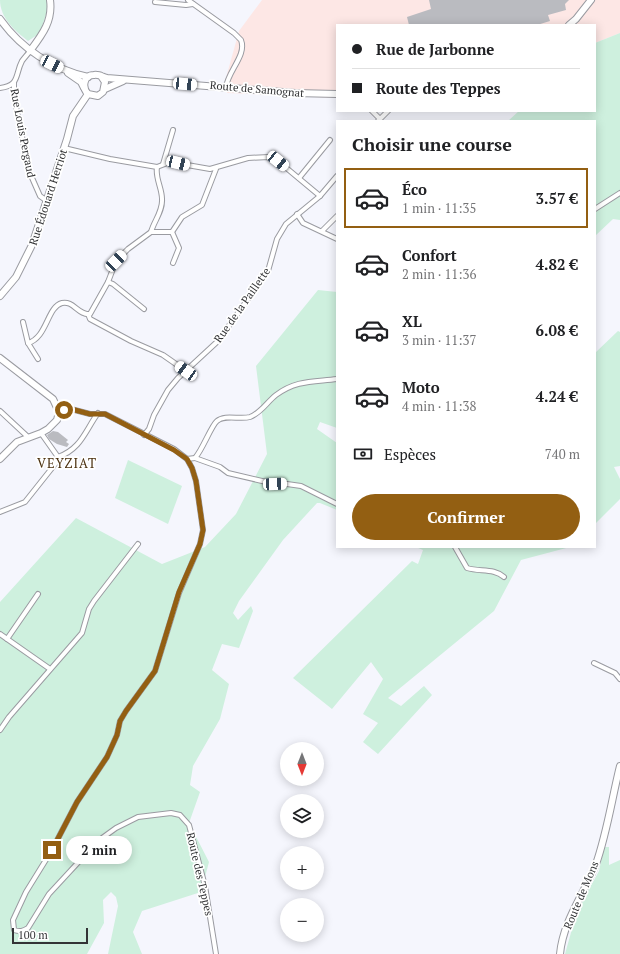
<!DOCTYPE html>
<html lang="fr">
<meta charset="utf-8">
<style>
body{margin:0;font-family:"PT Serif",serif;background:#f2f2f2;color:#202124;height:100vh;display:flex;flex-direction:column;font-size:15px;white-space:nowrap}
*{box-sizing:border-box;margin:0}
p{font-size:13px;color:#757577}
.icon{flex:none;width:22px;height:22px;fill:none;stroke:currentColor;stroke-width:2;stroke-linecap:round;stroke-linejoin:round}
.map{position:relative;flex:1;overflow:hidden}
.drawer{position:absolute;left:336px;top:120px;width:260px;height:428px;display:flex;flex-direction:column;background:#fff;border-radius:0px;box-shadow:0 2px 10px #0003}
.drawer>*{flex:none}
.guide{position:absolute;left:336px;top:24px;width:260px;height:88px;border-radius:0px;box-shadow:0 2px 10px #0003;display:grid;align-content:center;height:88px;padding:0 16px;background:#fff}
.needle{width:26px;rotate:180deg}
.buttons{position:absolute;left:280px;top:742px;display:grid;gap:8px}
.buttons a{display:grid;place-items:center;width:44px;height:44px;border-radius:50%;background:#fff;box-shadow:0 2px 10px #0003;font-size:20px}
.scale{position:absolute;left:12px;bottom:10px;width:76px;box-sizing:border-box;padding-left:4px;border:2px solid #333436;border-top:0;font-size:11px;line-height:14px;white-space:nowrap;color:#333436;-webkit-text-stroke:3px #fff;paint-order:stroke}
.end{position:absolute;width:18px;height:18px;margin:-9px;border:5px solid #935f12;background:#fff;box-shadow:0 0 0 2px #fff}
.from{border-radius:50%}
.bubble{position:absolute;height:28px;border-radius:14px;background:#fff;box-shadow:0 2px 10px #0003;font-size:13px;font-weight:600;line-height:28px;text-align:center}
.car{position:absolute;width:12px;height:24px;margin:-12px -6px;border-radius:5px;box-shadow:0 0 3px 1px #0007;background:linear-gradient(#fff 24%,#345 0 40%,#fff 0 76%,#345 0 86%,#fff 0)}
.guide b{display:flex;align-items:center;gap:14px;height:38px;font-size:15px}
.guide b+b{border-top:1px solid #e0e0e0}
.guide i{width:10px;height:10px;background:#202124}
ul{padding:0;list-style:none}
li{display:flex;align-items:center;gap:12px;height:60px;margin:0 8px 6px;padding:0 8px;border:2px solid transparent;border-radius:0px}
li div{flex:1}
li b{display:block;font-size:15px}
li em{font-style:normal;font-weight:600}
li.active{border-color:#935f12}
li>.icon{width:36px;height:36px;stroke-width:1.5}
h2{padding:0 16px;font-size:18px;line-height:48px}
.pay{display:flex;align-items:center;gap:10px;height:44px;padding:0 16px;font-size:15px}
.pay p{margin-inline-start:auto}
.primary-button{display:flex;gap:8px;margin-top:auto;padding:8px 16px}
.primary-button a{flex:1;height:46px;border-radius:24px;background:#935f12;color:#fff;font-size:16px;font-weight:600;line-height:46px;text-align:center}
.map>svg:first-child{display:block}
</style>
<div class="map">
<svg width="620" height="954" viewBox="0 0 620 954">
<rect width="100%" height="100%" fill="#f5f6fd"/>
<path fill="#fde7e5" d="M262 0H620V33L595 43V25H337V98L227 93 224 85 239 31Z"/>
<g fill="#cef0de">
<path d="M0 0H48L49 5 40 33 28 41C15 31 0 18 0 0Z"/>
<path d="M620 33V220L613 219 595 236V121H508L519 111H595V43Z"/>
<path d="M318 290 337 292V428L320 422 317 429 337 443V510L320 503H317L283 540 239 601 233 613 238 620 251 606 253 611 239 648 222 644 212 670 229 684 220 719 193 766 190 785 200 792 189 823 209 862 201 892 142 911 133 932 142 954H108L118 906 116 897 111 892 103 900 104 923 87 954H0V602L76 518 162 564 205 547 236 514 267 454 256 366Z"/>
<path d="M618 331 620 332V466L614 467 620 479V499L595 524V353Z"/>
<path d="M128 460 182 486 168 524 115 498Z"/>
<path d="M416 547H570L521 560 494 611 388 698 401 706 424 686 432 695 378 754 363 742 378 723 363 714 383 679 371 662 332 709 293 678 412 561 418 564 423 550Z"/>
<path d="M604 847H609V865L620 860V954H565L577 911 599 871Z"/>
</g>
<g fill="#babbc0">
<path d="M429 0H569L565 4 566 10 548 15 550 21 537 25H409L407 17 431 9Z"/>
<path d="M53 431 58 432 68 440 66 442 69 444 67 447 57 444 49 439 47 435Z"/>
</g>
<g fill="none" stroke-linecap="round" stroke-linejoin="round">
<defs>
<g id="street">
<path d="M188 0 234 33 241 40C247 55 228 71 226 87"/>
<path d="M155 2 186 5 193 4"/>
<path d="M14 83V97L29 171 40 196 47 201"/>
<path d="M0 88C20 86 15 74 22 61 24 58 28 54 30 51"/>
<path d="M372 111 379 118"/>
<path d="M378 121 388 111"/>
<path d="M64 148 110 159 157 167 170 162 210 169 248 158 269 157 278 161 320 196"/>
<path d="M163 164 173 130"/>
<path d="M299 178 330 140"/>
<path d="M595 209 620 193"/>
<path d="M297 214 303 223 337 239"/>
<path d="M322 231 337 216"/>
<path d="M151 232H172L182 217 202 205 216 169"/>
<path d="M172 232 179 248 173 263"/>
<path d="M108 282 113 284 144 309"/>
<path d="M88 314 90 319 131 341 163 355 186 371"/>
<path d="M23 322 28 343 38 359"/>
<path d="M28 343C47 338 47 307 62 303 73 300 79 316 90 314L108 282 116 261 128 249 151 232C154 221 163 211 162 199 162 188 155 178 157 167"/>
<path d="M0 411 28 437"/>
<path d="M59 412 71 409 90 414H105L174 449 187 459 192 468 196 481 203 530 200 544 179 593 155 671 126 711 120 721 117 735 107 757 77 802 52 850 26 892 13 920 14 930C20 932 23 931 28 928L49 894 98 841 116 828 138 817 171 813 180 815 189 825 205 886 216 954"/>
<path d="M41 433 58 457"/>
<path d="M144 435 149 429 154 415 168 390 178 378 218 341 268 271 277 239 286 224 320 196 337 176"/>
<path d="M58 457C81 449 85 431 98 413"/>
<path d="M195 458 220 467 228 473 275 484H287L301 486 337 504"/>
<path d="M187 459 195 458C203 449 211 426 217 421 225 414 240 420 250 417 261 413 267 402 276 395 296 380 313 382 337 379"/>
<path d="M0 512 25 502 56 463 58 457"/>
<path d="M455 547 467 568C480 572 494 568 504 577"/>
<path d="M0 634 50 669"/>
<path d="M7 639 38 594"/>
<path d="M594 663 615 673 620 679"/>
<path d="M0 730 9 717 82 633 89 609 94 601 138 544"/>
</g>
<g id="secondary">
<path d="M0 19C21 49 53 69 88 77"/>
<path d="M569 25 576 19 591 0"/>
<path d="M30 51C42 35 53 21 50 0"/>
<path d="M68 73 81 82 84 88"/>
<path d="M101 76 105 82 103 92 98 96 88 94C82 88 83 75 94 75 99 74 103 77 107 78L295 93 337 94"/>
<path d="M105 89 123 81"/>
<path d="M0 296 16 277 32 245 67 139 73 116 88 94"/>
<path d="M0 358 53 399 59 412 57 420 48 429 41 433 17 442 0 459"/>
<path d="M560 954C563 921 584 894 596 864 607 833 612 798 620 766"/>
</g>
</defs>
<use href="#street" stroke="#9a9ba1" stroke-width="6"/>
<use href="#secondary" stroke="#9a9ba1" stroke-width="8"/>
<use href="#street" stroke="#fff" stroke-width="4"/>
<use href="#secondary" stroke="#fff" stroke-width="6"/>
</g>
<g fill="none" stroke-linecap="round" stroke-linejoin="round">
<path stroke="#935f12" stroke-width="5" d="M52 850 77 802 107 757 117 735 120 721 126 711 155 671 179 592 200 544 203 530 196 481 192 468 187 459 174 450 105 414H90L71 409 64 410"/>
</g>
<g text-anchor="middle" stroke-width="3.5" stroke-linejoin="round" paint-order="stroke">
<g font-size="11" fill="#333436" stroke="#fff">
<text transform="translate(257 89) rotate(5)" y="4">Route de Samognat</text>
<text transform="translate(23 133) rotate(79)" y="4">Rue Louis Pergaud</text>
<text transform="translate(48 197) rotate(-72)" y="4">Rue Édouard Herriot</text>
<text transform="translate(242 305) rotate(-55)" y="4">Rue de la Paillette</text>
<text transform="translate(200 874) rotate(77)" y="4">Route des Teppes</text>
<text transform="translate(581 895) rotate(-67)" y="4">Route de Mons</text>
</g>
<g font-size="13" letter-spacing="1" fill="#4b3110" stroke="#fff">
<text x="67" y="468">VEYZIAT</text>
</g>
</g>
</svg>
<div class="buttons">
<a><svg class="needle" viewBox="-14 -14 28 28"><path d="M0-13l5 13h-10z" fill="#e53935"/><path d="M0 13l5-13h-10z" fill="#757577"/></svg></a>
<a><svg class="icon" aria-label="layers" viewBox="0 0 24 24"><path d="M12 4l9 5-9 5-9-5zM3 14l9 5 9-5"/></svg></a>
<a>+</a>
<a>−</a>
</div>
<div class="scale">100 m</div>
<i class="end from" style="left:64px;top:410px"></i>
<i class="end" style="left:52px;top:850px"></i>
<div class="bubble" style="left:66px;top:836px;width:66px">2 min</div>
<i class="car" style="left:52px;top:64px;rotate:116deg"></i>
<i class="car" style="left:185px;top:84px;rotate:95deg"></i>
<i class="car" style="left:278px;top:161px;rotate:129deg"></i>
<i class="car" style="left:178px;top:163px;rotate:103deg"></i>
<i class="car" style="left:116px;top:261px;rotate:45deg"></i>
<i class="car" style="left:186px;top:371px;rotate:305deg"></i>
<i class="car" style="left:275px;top:484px;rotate:88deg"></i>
<div class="guide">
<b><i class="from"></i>Rue de Jarbonne</b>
<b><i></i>Route des Teppes</b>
</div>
<section class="drawer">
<h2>Choisir une course</h2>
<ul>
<li class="active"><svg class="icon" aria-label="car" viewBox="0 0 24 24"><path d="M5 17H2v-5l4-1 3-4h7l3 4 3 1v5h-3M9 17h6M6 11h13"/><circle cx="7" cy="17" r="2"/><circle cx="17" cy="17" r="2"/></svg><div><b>Éco</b><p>1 min · 11:35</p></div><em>3.57 €</em></li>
<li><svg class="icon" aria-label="car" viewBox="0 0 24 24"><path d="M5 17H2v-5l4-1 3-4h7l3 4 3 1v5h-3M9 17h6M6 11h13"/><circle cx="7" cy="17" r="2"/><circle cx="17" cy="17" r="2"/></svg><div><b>Confort</b><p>2 min · 11:36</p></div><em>4.82 €</em></li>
<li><svg class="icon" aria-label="car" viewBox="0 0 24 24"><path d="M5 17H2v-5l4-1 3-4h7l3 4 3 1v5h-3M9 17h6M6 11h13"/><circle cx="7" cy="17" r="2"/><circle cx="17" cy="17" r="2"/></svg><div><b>XL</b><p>3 min · 11:37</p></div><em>6.08 €</em></li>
<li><svg class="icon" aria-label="car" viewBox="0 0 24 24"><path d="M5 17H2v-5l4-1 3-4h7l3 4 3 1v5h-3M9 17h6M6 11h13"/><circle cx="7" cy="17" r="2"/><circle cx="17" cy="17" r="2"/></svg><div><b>Moto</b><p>4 min · 11:38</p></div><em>4.24 €</em></li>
</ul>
<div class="pay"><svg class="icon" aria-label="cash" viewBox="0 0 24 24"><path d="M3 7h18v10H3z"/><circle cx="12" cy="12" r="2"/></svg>Espèces<p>740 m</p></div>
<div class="primary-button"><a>Confirmer</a></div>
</section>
</div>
